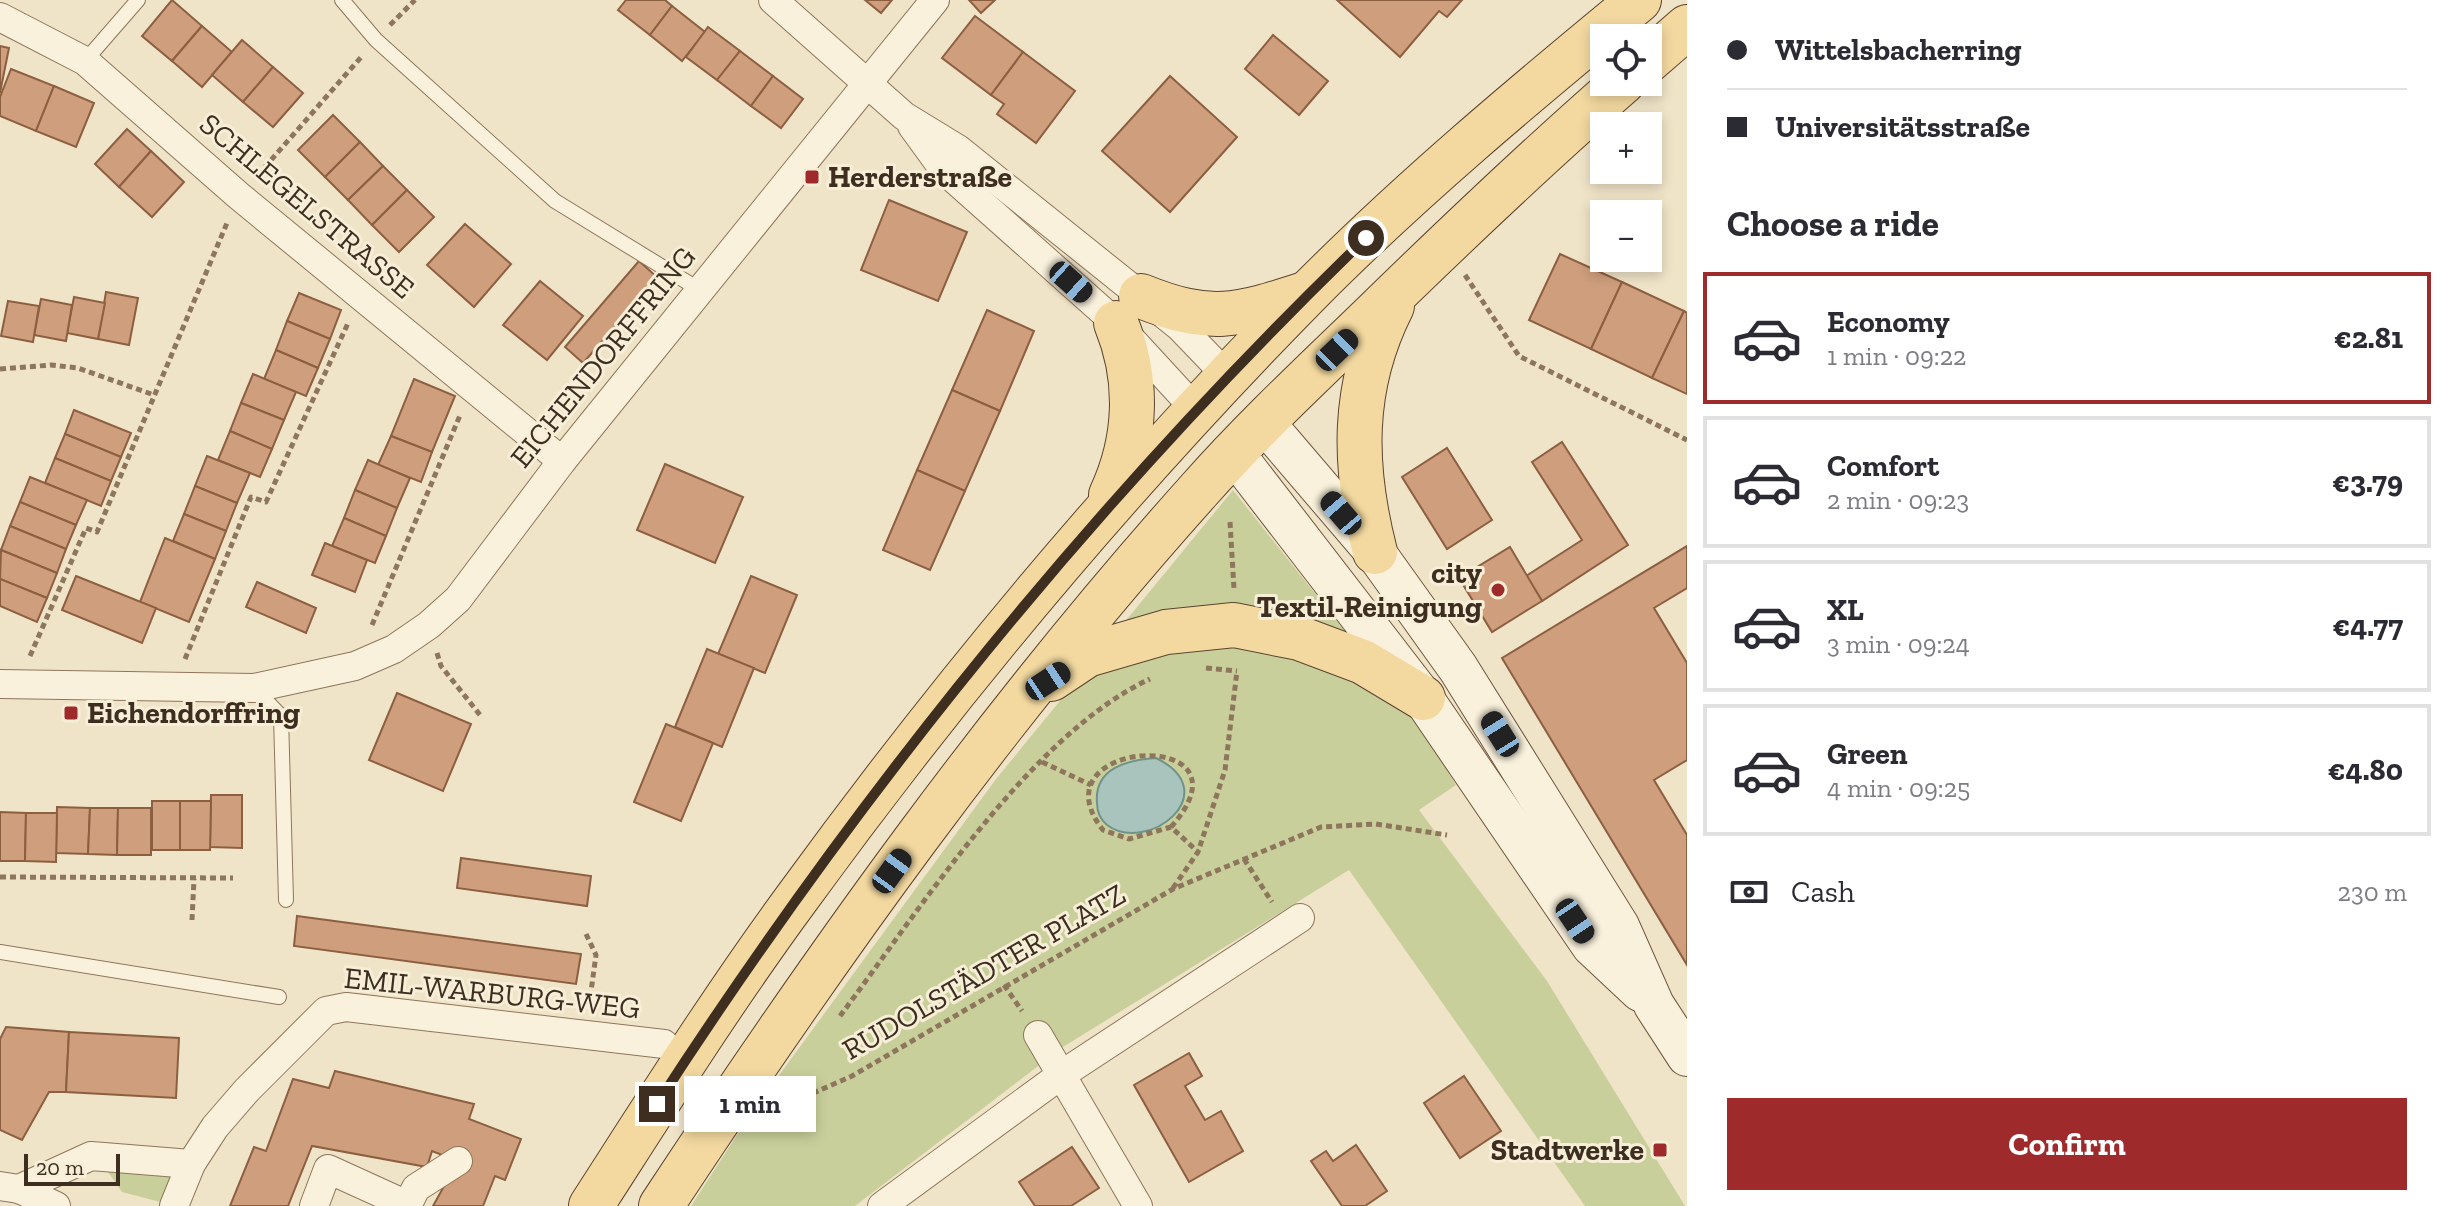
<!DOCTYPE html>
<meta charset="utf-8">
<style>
body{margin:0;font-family:"Zilla Slab",serif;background:#f7f7f7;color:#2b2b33;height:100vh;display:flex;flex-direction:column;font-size:30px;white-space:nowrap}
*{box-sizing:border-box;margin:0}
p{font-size:26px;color:#7c7c81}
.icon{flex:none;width:44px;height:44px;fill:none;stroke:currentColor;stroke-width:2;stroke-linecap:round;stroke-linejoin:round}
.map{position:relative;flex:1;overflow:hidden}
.panel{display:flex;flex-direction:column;background:#fff;width:760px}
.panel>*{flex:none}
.top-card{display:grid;align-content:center;height:176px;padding:0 40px;background:#fff}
.controls{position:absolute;left:1590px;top:24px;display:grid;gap:16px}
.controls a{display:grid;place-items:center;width:72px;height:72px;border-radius:0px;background:#fff;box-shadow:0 4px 12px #0003;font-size:40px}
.scale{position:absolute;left:24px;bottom:20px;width:96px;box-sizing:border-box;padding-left:8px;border:4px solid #3d2e20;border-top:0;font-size:22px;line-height:28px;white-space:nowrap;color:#3d2e20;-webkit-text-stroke:6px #f7eed8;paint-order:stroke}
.end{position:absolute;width:36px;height:36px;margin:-18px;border:10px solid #3d2e20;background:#fff;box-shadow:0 0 0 4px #fff}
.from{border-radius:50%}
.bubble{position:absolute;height:56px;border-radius:0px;background:#fff;box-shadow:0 4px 12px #0003;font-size:26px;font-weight:700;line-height:56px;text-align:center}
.car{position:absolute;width:24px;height:48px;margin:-24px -12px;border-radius:10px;box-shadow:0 0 6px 2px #0007;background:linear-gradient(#222 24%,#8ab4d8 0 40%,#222 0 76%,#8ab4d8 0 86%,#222 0)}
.top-card b{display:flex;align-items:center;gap:28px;height:76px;font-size:30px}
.top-card b+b{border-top:2px solid #e1e1e2}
.top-card i{width:20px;height:20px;background:#2b2b33}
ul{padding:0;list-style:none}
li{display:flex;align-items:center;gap:24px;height:132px;margin:0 16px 12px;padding:0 24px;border:4px solid #e1e1e2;border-radius:0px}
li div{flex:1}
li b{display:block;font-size:30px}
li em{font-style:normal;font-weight:700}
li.on{border-color:#9e2a2b}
li>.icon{width:72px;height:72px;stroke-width:1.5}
h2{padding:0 40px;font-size:36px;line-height:96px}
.pay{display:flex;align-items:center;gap:20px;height:88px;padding:0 40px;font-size:30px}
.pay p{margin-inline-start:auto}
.cta{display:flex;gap:16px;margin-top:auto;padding:16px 40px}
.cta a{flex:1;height:92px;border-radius:0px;background:#9e2a2b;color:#fff;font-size:32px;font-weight:700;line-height:92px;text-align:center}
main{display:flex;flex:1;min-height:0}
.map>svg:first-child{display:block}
</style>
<main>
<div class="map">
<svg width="1687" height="1206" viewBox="0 0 1687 1206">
<rect width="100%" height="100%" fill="#f0e4c8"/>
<g fill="#c9cf9b">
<path d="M1233 490 1417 722 1456 785 1419 810 1547 981 1685 1206H1585L1349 870 1063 1047 855 1206H691L750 1115 996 779Z"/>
<path d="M133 1169 172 1173 164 1203 122 1192 108 1172Z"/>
</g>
<path fill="#a9c4bc" stroke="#6f938a" stroke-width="2" d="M1156 758C1227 793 1147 855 1107 825 1100 819 1097 812 1097 803 1094 768 1127 760 1156 758Z"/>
<g fill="#cf9f7d" stroke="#8d5f41" stroke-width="2">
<path d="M172 0 202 26 172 61 142 36Z"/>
<path d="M626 0H665L672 6 650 35 618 10Z"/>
<path d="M865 0H892L881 13Z"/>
<path d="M969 0H995L981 13Z"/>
<path d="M1337 0H1462L1447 17 1439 11 1400 57Z"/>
<path d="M672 6 705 32 682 61 650 35Z"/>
<path d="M975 16 1023 52 991 95 942 58Z"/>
<path d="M202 26 232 52 202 87 172 61Z"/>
<path d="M708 27 740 51 717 80 686 57Z"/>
<path d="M1273 35 1328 81 1299 115 1245 69Z"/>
<path d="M242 40 273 67 243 102 212 75Z"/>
<path d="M0 46 9 48 0 93Z"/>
<path d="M740 51 773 76 751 106 717 80Z"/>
<path d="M1023 52 1075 91 1036 143 997 114 1004 104 991 95Z"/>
<path d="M273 67 303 93 273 127 243 102Z"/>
<path d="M11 69 54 86 36 131 0 116V97Z"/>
<path d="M773 76 803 99 781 128 751 106Z"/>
<path d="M1170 76 1237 137 1170 212 1102 151Z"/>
<path d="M54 86 94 103 76 147 36 131Z"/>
<path d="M333 115 360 142 325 177 298 150Z"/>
<path d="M127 129 151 151 119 187 95 164Z"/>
<path d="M360 142 383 166 348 200 325 177Z"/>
<path d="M151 151 184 182 152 217 119 187Z"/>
<path d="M383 166 407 190 372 225 348 200Z"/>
<path d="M407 190 434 217 399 252 372 225Z"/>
<path d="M889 200 967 232 938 301 861 270Z"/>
<path d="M465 224 511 264 474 307 427 265Z"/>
<path d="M1560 254 1622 282 1591 349 1529 320Z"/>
<path d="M639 261 658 278 583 363 565 347Z"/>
<path d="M540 281 583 316 547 360 503 325Z"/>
<path d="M1622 282 1684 311 1652 378 1591 349Z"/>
<path d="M106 292 138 298 129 345 98 339Z"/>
<path d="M299 293 341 310 330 339 287 321Z"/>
<path d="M74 297 105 303 98 339 67 333Z"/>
<path d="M41 299 72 305 66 341 34 335Z"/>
<path d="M8 301 39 306 33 342 1 336Z"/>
<path d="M987 310 1034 331 1000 411 952 390Z"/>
<path d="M1684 311 1687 313V394L1652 378Z"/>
<path d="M287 321 330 339 318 368 276 350Z"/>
<path d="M276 350 318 368 306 396 264 379Z"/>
<path d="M253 374 296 392 284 420 241 403Z"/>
<path d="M414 379 455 396 432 452 391 436Z"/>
<path d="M952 390 1000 411 965 491 917 470Z"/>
<path d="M241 403 284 420 272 449 230 431Z"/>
<path d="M74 410 131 433 121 457 65 434Z"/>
<path d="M230 431 272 449 260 477 218 460Z"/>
<path d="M65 434 121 457 111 481 55 458Z"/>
<path d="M391 436 432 452 421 482 378 465Z"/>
<path d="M1562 442 1628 545 1542 601 1526 576 1582 540 1532 462Z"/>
<path d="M1447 448 1492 520 1447 549 1402 477Z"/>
<path d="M207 456 250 473 237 503 195 486Z"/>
<path d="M55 458 111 481 101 506 45 483Z"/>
<path d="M368 460 410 478 397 508 355 490Z"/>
<path d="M665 464 743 497 715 563 637 530Z"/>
<path d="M917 470 965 491 930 570 883 550Z"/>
<path d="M30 477 87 500 76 525 20 502Z"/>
<path d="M195 486 237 503 226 531 184 514Z"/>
<path d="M355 490 397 508 386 536 344 518Z"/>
<path d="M20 502 76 525 66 549 10 526Z"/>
<path d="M184 514 226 531 215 559 173 541Z"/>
<path d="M344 518 386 536 375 563 332 546Z"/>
<path d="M10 526 66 549 57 573 1 550Z"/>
<path d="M165 538 215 559 189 622 140 602Z"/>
<path d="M325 543 367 560 355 592 312 575Z"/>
<path d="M1687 546V588L1654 608 1687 663V760L1654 780 1687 835V965L1502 658Z"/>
<path d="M1510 547 1542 601 1492 632 1459 578Z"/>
<path d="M1 550 57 573 47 598 0 579Z"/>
<path d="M76 576 156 608 142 643 62 610Z"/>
<path d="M751 576 797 595 765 673 718 654Z"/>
<path d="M0 579 47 598 37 622 0 606Z"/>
<path d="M257 582 316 608 306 633 246 607Z"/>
<path d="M707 649 754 668 722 747 675 727Z"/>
<path d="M397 693 471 724 443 791 369 760Z"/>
<path d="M666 724 713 743 681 821 634 802Z"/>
<path d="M211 795H242V848L210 847Z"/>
<rect x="152" y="801" width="28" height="49"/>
<path d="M180 801H211L210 850H180Z"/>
<path d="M57 807 90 808 88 854 56 853Z"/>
<path d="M90 808H118L117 855 88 854Z"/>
<path d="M118 808H151V855H117Z"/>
<path d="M0 812 26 813 25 861H0Z"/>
<path d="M26 813H57L56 862 25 861Z"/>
<path d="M461 858 591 876 587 906 457 888Z"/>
<path d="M297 916 581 954 576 984 294 946Z"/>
<path d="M6 1027 69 1032 66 1092H49L22 1140 0 1130V1039Z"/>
<path d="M69 1032 179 1038 176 1098 66 1092Z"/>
<path d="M1189 1053 1202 1076 1185 1086 1205 1120 1221 1111 1243 1151 1189 1182 1134 1085Z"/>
<path d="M335 1071 474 1104 469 1119 521 1139 505 1180 495 1176 483 1206H433L458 1161 432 1151 427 1167 312 1146 288 1206H230L254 1147 266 1151 293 1079 329 1088Z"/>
<path d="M1464 1076 1501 1131 1460 1158 1424 1103Z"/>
<path d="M1356 1145 1387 1191 1365 1206H1342L1311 1161 1326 1151 1333 1161Z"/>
<path d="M1072 1147 1099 1188 1071 1206H1035L1019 1182Z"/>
</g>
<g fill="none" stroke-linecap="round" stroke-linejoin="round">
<defs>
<g id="lane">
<path d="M342 0 376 40 555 201 700 290"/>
<path d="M85 61 138 0"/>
<path d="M254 688 281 716 286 900"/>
<path d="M0 952 279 997"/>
</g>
<g id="street">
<path d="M773 0 904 116 958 149 1180 327 1228 377"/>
<path d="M0 17 85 61 239 196 562 461"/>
<path d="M912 126 944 170 1116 323 1197 411"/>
<path d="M0 684 254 688 355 666 394 649 429 625 458 599 562 461 935 0"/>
<path d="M1038 1035 1138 1206"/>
<path d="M0 1186 19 1189 91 1156 191 1164 215 1127 247 1090 326 1011 346 1007 664 1044"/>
<path d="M19 1189 56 1206"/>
<path d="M174 1206 191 1164"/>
<path d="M314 1206 328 1169 407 1205"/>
<path d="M407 1206 416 1188 458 1161"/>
<path d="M882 1206 1061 1075 1300 918"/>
</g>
<g id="secondary">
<path d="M1263 421 1375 552 1458 668 1619 926 1654 1005 1687 1056"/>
<path d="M1234 453 1423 698 1592 946 1640 991"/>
</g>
<g id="primary">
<path d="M1648 61 1687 27"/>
<path d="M1141 296C1210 324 1237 316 1305 294"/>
<path d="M1111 495C1137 439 1139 379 1116 323"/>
<path d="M1375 552C1353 466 1351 387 1392 306"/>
<path d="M1051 679 1087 655 1166 632 1234 625 1299 638 1363 662 1423 698"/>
<path d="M591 1206C658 1102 724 997 797 898 952 685 1122 482 1307 294 1411 189 1525 94 1639 0"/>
<path d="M661 1206C825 957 999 713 1199 490 1253 429 1313 373 1372 316 1454 236 1537 157 1623 82"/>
</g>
</defs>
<use href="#lane" stroke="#8d765c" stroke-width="16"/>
<use href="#street" stroke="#8d765c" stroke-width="30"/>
<use href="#secondary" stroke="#6f573f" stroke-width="42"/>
<use href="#primary" stroke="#5b4430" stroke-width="46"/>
<g stroke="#8d765c" stroke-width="5" stroke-dasharray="6 4" stroke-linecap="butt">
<path d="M390 25 415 0"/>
<path d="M258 175 362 56"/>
<path d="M1465 275 1519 356 1687 440"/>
<path d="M0 369 51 365 78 368 154 395"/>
<path d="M1230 522 1234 589"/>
<path d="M372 625 461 413"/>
<path d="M437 653 441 666 480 715"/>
<path d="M30 656 86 528 97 532 227 223"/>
<path d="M185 659 251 497 266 502 349 321"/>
<path d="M1206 668 1237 671"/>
<path d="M1042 762 1091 785"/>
<path d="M1171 827C1262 725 1030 738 1103 830L1129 839 1171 827 1198 852"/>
<path d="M1244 859 1272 902"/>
<path d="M0 877 233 878"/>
<path d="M1173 888 1198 852 1225 770 1237 671"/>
<path d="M192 920 194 879"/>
<path d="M586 934 596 955 589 1006"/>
<path d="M1004 985 1022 1011"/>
<path d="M840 1016C919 911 1031 734 1150 679"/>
<path d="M774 1102 802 1098 852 1076 1173 889 1321 827 1376 824 1447 835"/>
</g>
<use href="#lane" stroke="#faf1dc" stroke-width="14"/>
<use href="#street" stroke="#faf1dc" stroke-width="28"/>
<use href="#secondary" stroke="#faf1dc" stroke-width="40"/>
<use href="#primary" stroke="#f3d9a0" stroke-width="44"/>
</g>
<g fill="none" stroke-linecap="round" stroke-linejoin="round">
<path stroke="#3d2e20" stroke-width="10" d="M657 1104C860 791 1098 497 1366 238"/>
</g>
<g fill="#9e2a2b" stroke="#f7eed8" stroke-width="3">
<rect x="804" y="169" width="16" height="16" rx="4"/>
<circle cx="1498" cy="590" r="8"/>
<rect x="63" y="705" width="16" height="16" rx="4"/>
<rect x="1652" y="1142" width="16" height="16" rx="4"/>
</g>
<g text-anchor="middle" stroke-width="6" stroke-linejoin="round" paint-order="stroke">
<g font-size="30" font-weight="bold" fill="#3d2e20" stroke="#f7eed8" text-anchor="start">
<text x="828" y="187">Herderstraße</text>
<text x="1482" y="583" text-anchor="end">city<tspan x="1482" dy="34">Textil-Reinigung</tspan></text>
<text x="87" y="723">Eichendorffring</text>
<text x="1644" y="1160" text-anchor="end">Stadtwerke</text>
</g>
<g font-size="30" fill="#3d2e20" stroke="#f7eed8">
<text transform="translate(307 206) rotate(40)" y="10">SCHLEGELSTRASSE</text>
<text transform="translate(603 357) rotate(-51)" y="10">EICHENDORFFRING</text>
<text transform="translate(984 972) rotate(-30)" y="10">RUDOLSTÄDTER PLATZ</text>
<text transform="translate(492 993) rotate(6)" y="10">EMIL-WARBURG-WEG</text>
</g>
</g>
</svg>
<div class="controls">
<a><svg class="icon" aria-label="locate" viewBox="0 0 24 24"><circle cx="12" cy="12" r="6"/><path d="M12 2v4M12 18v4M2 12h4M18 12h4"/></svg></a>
<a>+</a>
<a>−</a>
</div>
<div class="scale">20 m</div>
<i class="end from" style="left:1366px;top:238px"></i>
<i class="end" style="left:657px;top:1104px"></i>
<div class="bubble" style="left:684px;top:1076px;width:132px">1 min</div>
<i class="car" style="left:1071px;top:282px;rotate:132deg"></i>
<i class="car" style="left:1337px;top:350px;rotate:46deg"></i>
<i class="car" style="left:1341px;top:513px;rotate:319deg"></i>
<i class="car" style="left:1048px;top:681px;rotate:57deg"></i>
<i class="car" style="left:1500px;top:734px;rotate:328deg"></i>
<i class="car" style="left:892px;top:871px;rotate:36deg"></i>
<i class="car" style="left:1575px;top:921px;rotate:146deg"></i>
</div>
<section class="panel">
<div class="top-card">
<b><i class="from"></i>Wittelsbacherring</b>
<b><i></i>Universitätsstraße</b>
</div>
<h2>Choose a ride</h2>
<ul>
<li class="on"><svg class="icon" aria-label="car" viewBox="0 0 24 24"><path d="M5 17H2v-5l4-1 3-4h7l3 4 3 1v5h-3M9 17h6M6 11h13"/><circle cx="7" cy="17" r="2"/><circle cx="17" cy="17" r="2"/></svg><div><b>Economy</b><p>1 min · 09:22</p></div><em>€2.81</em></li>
<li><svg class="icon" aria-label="car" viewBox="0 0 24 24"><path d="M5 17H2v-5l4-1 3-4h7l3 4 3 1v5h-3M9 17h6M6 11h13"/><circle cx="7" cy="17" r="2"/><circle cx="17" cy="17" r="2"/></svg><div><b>Comfort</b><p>2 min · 09:23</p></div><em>€3.79</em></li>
<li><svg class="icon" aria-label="car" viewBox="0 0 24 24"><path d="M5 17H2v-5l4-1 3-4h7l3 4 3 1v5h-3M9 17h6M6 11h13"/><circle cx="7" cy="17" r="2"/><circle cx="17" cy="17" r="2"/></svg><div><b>XL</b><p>3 min · 09:24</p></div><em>€4.77</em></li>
<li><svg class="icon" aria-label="car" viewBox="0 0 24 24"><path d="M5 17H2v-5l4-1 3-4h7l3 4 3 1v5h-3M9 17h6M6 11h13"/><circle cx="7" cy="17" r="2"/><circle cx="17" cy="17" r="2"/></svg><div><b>Green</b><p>4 min · 09:25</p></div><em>€4.80</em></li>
</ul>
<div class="pay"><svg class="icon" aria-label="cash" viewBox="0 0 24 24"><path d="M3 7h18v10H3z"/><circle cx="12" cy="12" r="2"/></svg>Cash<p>230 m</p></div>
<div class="cta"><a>Confirm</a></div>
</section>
</main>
